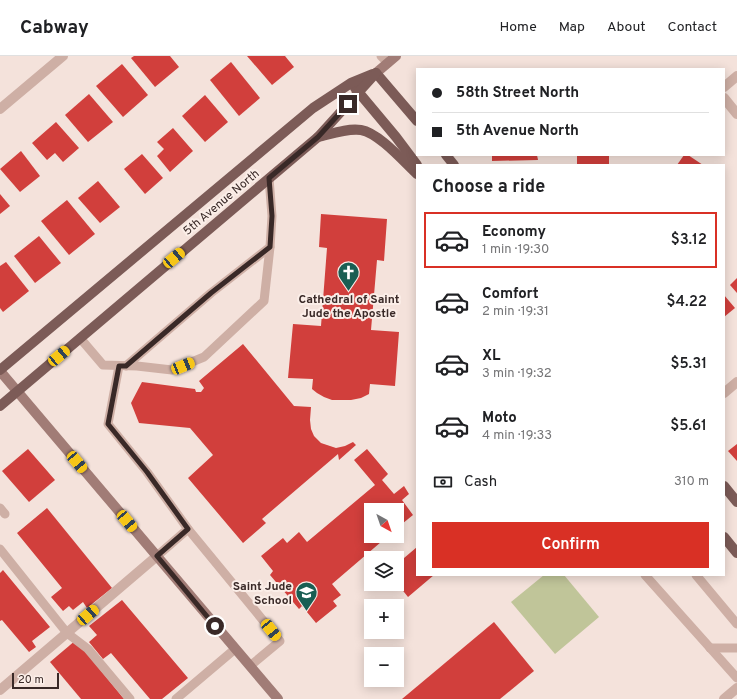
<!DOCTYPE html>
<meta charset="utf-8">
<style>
body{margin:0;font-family:Overpass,sans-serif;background:#f2f2f2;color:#202124;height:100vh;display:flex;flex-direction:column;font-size:15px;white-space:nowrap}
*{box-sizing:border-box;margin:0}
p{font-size:13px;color:#757577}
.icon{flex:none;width:22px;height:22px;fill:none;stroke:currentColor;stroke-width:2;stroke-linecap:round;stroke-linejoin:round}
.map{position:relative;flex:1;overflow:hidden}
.side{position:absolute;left:416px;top:108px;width:309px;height:412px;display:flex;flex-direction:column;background:#fff;border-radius:0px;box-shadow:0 2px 10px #0003}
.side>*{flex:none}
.banner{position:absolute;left:416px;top:12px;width:309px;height:88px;border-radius:0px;box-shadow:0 2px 10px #0003;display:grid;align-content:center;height:88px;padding:0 16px;background:#fff}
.needle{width:26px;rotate:140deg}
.fabs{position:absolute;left:364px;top:447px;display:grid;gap:8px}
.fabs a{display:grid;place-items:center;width:40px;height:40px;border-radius:0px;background:#fff;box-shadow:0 2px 10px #0003;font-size:20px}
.scale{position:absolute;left:12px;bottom:10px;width:47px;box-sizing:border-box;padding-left:4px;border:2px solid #392927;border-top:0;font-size:11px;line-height:14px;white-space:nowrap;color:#392927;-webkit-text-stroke:3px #fbeee8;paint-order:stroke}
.end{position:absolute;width:18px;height:18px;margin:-9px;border:5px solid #392927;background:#fff;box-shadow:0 0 0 2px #fff}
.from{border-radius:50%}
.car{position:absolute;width:12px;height:24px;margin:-12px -6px;border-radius:5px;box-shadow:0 0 3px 1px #0007;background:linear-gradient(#f5c518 24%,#345 0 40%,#f5c518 0 76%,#345 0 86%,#f5c518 0)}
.banner b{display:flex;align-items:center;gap:14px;height:38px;font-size:15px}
.banner b+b{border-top:1px solid #e0e0e0}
.banner i{width:10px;height:10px;background:#202124}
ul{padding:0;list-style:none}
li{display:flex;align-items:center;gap:12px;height:56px;margin:0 8px 6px;padding:0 8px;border:2px solid transparent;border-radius:0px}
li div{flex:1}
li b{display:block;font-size:15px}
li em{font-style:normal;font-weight:600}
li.current{border-color:#d93025}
li>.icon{width:36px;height:36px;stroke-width:1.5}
h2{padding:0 16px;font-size:18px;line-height:48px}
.pay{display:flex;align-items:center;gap:10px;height:44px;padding:0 16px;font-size:15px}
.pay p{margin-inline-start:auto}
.action{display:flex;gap:8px;margin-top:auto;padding:8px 16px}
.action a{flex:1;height:46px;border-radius:0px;background:#d93025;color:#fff;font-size:16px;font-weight:600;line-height:46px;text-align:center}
header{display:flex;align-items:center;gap:24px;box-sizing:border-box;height:56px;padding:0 20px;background:#fff;border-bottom:1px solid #e0e0e0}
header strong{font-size:19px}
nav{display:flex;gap:22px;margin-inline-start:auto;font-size:14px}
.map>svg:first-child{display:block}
</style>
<header>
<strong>Cabway</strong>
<nav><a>Home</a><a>Map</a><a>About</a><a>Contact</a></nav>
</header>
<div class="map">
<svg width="737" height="643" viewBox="0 0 737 643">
<rect width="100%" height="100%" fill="#f4e2db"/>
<path fill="#c0c599" d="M544 519H564L599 561 555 598 511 546Z"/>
<g fill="#d13f3c">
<path d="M134 0H170L179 11 155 31 131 2Z"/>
<path d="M247 0H285L294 11 272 29Z"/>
<path d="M231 6 260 42 239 60 210 24Z"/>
<path d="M122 8 148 39 123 61 96 30Z"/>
<path d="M89 38 113 66 88 86 65 59Z"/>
<path d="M205 39 228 66 205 86 182 60Z"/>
<path d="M56 66 79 92 63 106 55 97 47 104 32 87Z"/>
<path d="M173 72 193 95 170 116 157 100 164 93 157 86Z"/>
<path d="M21 95 40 120 20 136 0 113Z"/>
<path d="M142 98 163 122 145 138 124 113Z"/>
<path d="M492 99H537L538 104 492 105Z"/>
<rect x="577" y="99" width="32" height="10"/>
<path d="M684 99H688L703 109H677Z"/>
<path d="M98 125 120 151 100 167 78 142Z"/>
<path d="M0 138 10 150 0 158Z"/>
<path d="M67 144 95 178 69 199 41 165Z"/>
<path d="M321 158 387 163 384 205 377 204 371 274 399 276 395 330 370 328 369 338 361 342 351 344H332L324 341 317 337 312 333 313 323 288 322 293 268 321 270 327 192 319 191Z"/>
<path d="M39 180 61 207 35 227 14 200Z"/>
<path d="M6 206 29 235 3 256 0 252V210Z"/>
<path d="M737 222V237L730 229Z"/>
<path d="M724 239 735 252 724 261Z"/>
<path d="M243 288 294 350 311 351 310 364 311 373 314 380 321 387 336 392 345 390 353 386 356 389 339 404 338 398 262 463 266 467 243 487 188 422 213 399 190 372 139 367 131 347 142 326 195 333 196 336H201L204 332 199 325Z"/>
<path d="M737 388V405L728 395Z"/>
<path d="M28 393 55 424 29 446 2 415Z"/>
<path d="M367 393 388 418 382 424 394 438 404 430 409 438 402 444 413 459 397 472V454H371V480H388L332 528 341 539 333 545 337 550 316 567 302 550 299 553 270 519 273 515 261 500 283 482 287 487 299 476 307 486 375 429 354 404Z"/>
<path d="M47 452 112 532 87 552 83 546 73 554 69 550 63 555 51 541 62 532 17 477Z"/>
<path d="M417 491V519H434L408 541 400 531 395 534 389 528H397V508Z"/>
<path d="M3 514 50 571 32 585 36 591 29 596 2 564 0 565V517Z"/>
<path d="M122 544 188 622 162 643H150L111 597 103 603 89 586 97 579 89 570Z"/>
<path d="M494 566 534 615 500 643H402Z"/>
<path d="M76 584 124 643H81L50 606Z"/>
</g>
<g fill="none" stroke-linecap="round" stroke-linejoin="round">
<g stroke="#ceafa5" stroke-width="9">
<path d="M381 0 388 7"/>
<path d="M80 282 103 309 137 310 172 314 204 301 264 245 270 191 272 160 269 122"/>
<path d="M119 310 108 368 147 416 188 473 157 500"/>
<path d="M126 310 211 237 270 191"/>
<path d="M0 452 5 458"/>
<path d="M188 473 280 585 250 610"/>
<path d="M0 493 67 577 88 593 130 643"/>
<path d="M645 519 737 622"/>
<path d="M696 519 737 568"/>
<path d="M710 592H737"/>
<path d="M176 643 235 593"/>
</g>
<g stroke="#ceafa5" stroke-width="10">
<path d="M724 31 737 20"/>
<path d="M724 42 737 58"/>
<path d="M0 53 63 0"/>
<path d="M724 337 737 326"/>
<path d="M0 634 157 500"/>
<path d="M724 643 737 632"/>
</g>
<g stroke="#a17c76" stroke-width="10">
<path d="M376 17 396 0"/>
<path d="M0 315 278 643"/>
</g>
<g stroke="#7c5b57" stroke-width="10">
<path d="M376 17 417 65"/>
<path d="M355 32 396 81 417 109"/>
<path d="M318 81C331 78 347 72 361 74 379 77 404 106 417 118"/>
<path d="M446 99 454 109"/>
<path d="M0 314 313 52 351 27 373 18"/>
<path d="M0 350 318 81 376 17"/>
<path d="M724 430 737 446"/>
<path d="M724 481 737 497"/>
</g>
</g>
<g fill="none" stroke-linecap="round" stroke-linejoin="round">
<path stroke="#392927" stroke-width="5" d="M215 570 157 500 188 473 147 416 108 368 119 310H126L211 237 270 191 272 160 269 122 318 81 348 48"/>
</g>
<defs>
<symbol id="church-pin" viewBox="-11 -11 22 30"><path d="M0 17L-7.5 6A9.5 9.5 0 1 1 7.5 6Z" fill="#195e53" stroke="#fbeee8"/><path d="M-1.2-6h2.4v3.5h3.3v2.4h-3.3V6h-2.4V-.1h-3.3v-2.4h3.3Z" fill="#fff"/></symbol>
<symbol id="school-pin" viewBox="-11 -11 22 30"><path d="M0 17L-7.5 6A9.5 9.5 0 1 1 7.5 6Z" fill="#195e53" stroke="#fbeee8"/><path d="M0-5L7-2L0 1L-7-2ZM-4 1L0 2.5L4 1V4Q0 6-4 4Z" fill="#fff"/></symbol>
</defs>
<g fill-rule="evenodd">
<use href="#church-pin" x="336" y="204" width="25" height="34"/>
<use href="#school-pin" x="294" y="524" width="25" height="34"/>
</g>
<g text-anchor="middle" stroke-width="4" stroke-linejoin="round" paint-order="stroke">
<g font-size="12" fill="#392927" stroke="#fbeee8">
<text transform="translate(221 146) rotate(-40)" y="4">5th Avenue North</text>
</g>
<g font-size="12" font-weight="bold" fill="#392927" stroke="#fbeee8">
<text x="349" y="247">Cathedral of Saint<tspan x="349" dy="14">Jude the Apostle</tspan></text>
<text x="292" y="534" text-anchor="end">Saint Jude<tspan x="292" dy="14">School</tspan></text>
</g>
</g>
</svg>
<div class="fabs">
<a><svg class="needle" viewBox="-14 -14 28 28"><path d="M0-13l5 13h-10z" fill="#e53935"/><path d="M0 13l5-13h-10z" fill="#757577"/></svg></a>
<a><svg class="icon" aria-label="layers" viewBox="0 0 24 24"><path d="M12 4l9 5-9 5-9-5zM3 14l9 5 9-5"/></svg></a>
<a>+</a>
<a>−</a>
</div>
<div class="scale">20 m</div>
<i class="end from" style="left:215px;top:570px"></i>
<i class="end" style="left:348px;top:48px"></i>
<i class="car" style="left:174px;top:202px;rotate:50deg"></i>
<i class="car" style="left:59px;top:300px;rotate:50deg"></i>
<i class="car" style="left:183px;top:310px;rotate:68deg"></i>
<i class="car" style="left:77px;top:406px;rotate:140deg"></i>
<i class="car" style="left:127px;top:465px;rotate:140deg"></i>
<i class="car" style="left:88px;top:559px;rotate:49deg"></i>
<i class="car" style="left:271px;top:574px;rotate:141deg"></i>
<div class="banner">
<b><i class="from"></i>58th Street North</b>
<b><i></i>5th Avenue North</b>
</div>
<section class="side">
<h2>Choose a ride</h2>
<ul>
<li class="current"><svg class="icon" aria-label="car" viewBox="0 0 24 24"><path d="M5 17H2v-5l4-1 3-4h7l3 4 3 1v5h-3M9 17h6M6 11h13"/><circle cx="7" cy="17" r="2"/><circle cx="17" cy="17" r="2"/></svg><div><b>Economy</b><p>1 min · 19:30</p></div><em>$3.12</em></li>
<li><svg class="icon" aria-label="car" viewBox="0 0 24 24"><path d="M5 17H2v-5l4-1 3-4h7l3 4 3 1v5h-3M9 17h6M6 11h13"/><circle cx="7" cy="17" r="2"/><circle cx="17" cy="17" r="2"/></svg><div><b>Comfort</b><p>2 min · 19:31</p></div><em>$4.22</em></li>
<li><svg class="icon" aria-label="car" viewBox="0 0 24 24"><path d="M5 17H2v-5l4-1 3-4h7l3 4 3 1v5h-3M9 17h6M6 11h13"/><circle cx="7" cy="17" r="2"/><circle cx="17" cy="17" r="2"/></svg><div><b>XL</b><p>3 min · 19:32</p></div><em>$5.31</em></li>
<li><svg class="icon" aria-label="car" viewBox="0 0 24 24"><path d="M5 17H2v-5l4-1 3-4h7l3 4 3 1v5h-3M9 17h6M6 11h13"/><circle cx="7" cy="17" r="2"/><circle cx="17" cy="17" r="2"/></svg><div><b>Moto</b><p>4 min · 19:33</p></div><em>$5.61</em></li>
</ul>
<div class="pay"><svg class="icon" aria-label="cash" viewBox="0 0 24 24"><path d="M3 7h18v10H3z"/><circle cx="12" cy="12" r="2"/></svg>Cash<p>310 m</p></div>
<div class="action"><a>Confirm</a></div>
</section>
</div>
